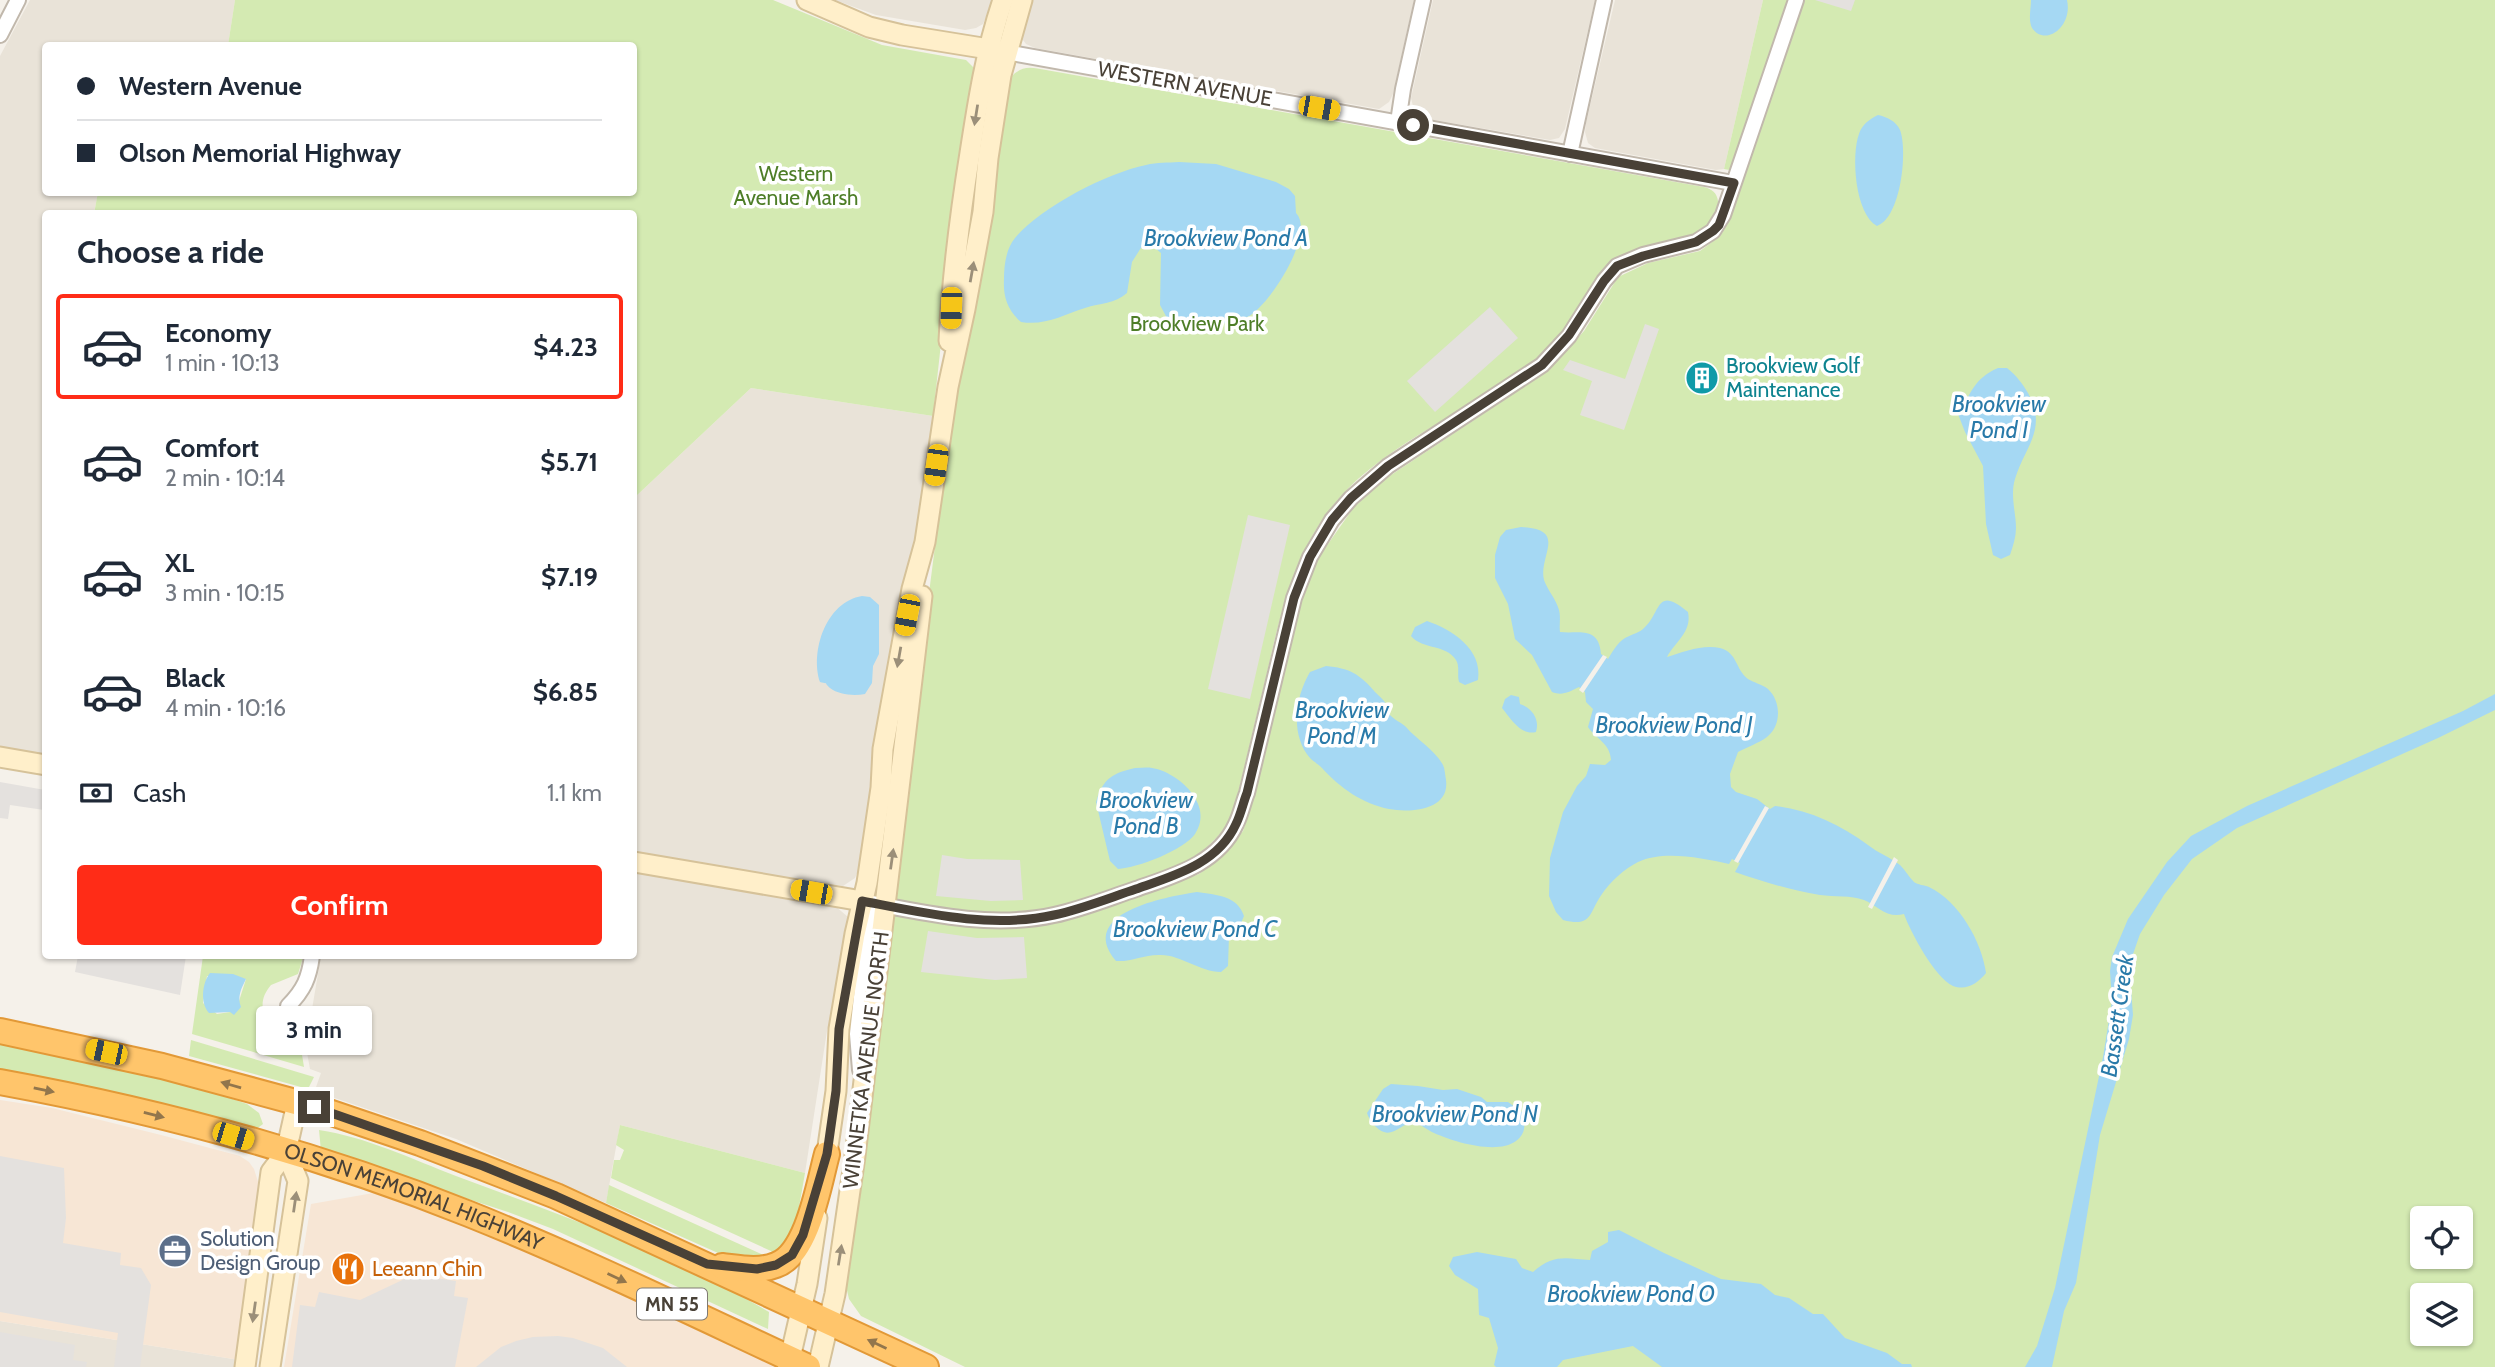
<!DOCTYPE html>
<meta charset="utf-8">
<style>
body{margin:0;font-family:Cabin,sans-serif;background:#f6f6f7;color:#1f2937;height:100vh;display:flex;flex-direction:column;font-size:26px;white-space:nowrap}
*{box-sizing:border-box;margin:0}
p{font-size:23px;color:#747a83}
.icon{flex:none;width:38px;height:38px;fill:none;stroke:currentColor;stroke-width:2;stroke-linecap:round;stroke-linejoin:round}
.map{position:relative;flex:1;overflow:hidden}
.panel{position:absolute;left:42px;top:210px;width:595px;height:749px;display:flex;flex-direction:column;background:#fff;border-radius:7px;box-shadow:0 2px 5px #0004}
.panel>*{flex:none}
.top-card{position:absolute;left:42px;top:42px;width:595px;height:154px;border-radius:7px;box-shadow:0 2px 5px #0004;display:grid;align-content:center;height:154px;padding:0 35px;background:#fff}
.controls{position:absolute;left:2410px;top:1206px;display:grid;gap:14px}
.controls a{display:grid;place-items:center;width:63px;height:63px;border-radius:7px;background:#fff;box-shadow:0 2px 5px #0004;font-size:35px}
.end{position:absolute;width:32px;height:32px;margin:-16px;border:9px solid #494137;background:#fff;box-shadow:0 0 0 4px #fff}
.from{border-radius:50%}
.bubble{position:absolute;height:49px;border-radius:7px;background:#fff;box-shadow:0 2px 5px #0004;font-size:23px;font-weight:700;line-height:49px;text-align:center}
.car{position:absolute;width:21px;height:42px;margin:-21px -10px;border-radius:9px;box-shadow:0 0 5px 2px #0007;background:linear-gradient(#f5c518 24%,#345 0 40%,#f5c518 0 76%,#345 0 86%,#f5c518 0)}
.top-card b{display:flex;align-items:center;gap:24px;height:66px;font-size:26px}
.top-card b+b{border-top:2px solid #e0e1e3}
.top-card i{width:18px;height:18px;background:#1f2937}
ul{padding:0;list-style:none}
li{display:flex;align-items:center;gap:21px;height:105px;margin:0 14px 10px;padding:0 21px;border:4px solid transparent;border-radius:7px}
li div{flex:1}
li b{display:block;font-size:26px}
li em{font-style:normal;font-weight:700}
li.selected{border-color:#ff2c17}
li>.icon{width:63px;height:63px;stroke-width:1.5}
h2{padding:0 35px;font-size:32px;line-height:84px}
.pay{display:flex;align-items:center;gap:18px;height:77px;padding:0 35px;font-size:26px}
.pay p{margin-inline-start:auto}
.action{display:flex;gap:14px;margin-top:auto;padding:14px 35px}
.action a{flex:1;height:80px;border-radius:7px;background:#ff2c17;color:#fff;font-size:28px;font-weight:700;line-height:80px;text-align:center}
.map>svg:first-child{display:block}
</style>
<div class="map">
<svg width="2495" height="1367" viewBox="0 0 2495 1367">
<rect width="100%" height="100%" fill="#f5f1ea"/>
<g fill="#e9e3d8">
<path d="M30 0H235L228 45 46 46V192L98 193 94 213 46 214V536L42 562 46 563 45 755 0 748V56Z"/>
<path d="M835 0H993L983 24 976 28 965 30 876 15Z"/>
<path d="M1027 0H1414L1393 94 1389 102 1379 109 1035 48 1026 44 1020 36Z"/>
<path d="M1433 0H1595L1565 129 1559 138 1550 140 1428 119 1420 117 1414 110 1411 98Z"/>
<path d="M1615 0H1763L1724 169 1716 170 1595 148 1588 143 1585 132 1586 123Z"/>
<path d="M751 388 933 416 914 550 877 750 860 866 855 878 843 886 634 853V498Z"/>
<path d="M634 872 834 905 848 917 834 1008 827 1031 805 1173 620 1125 606 1203 456 1139 317 1092 316 1087 321 1073 310 1069 302 1025 311 1015 321 956H634Z"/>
<path d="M0 1321 239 1360 238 1367H0Z"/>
</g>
<g fill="#f7e6d5">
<path d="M0 1100 52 1108 161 1135 240 1156 249 1162 254 1169 260 1188 239 1360 0 1321Z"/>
<path d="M379 1192 506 1239 783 1367H284L311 1204Z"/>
</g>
<g fill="#d4eab2" fill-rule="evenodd">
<path d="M235 0H773L882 45 966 60 974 68 976 74 956 207 933 416 751 388 634 498V214H94L98 192H634V46L228 45Z"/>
<path d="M1763 0H2495V1367H965L861 1316 849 1299 845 1282 901 855 912 726 944 476 1011 77C1022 65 1031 67 1046 70L1704 187C1712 189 1717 193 1718 201 1724 241 1654 242 1630 252 1603 262 1593 287 1578 309 1566 327 1554 344 1538 358 1482 404 1412 431 1358 479 1297 535 1284 600 1266 677 1255 721 1245 766 1234 810 1210 867 1148 876 1095 895L1096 912 1199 874 1221 857 1243 831 1255 794 1304 592 1316 561 1354 507 1388 477 1545 373 1584 331 1618 277 1648 263 1700 251 1720 236 1730 220 1746 173 1724 169ZM2422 1218H2460V1256H2422ZM2422 1295H2460V1334H2422Z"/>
<path d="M203 956H285L303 958 298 974 271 985C259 999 260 1013 273 1026L298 1030 304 1067 192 1034ZM207 976 246 979 239 1001 230 1012 217 1014 203 1003Z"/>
<path d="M191 1040 314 1077 308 1089 189 1056Z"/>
<path d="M0 1042 192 1085 247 1104 259 1113 263 1124 255 1130 0 1073Z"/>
<path d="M620 1125 805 1173 794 1236 773 1254 771 1251 611 1178 614 1160H620L624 1150 616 1145Z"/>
<path d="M319 1130C366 1137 412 1159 456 1176 562 1215 671 1254 769 1312L768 1329 553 1229 508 1212 321 1151Z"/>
<path d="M609 1185 768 1257 736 1261 606 1203Z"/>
</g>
<g fill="#e4e1de">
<path d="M1815 0H1855L1851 11Z"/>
<path d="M1490 307 1518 338 1435 412 1407 381Z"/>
<path d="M1645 324 1659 329 1624 430 1580 415 1592 381 1563 370 1570 360 1625 379Z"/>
<path d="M1248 515 1290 525 1250 699 1208 689Z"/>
<path d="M0 782 45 790 44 810 10 805 8 819 0 818Z"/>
<path d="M942 855 967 859 1020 860 1023 900 991 901 936 896Z"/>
<path d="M928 931 977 938 1024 937 1027 978 995 980 921 972Z"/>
<path d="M78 956H186L180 995 75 972Z"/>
<path d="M0 1156 64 1168 66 1218 63 1243 121 1253 120 1265 141 1268 151 1285 140 1367H114L118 1333 0 1312Z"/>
<path d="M413 1275 456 1281 454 1296 468 1298 455 1367H292L300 1305 315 1307 319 1292 360 1300Z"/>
<path d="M0 1332 75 1345 73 1360 87 1362 86 1367H0Z"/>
<path d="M558 1336 573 1338 603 1348 627 1367H476L501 1347 516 1341 533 1337Z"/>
</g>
<g fill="#a5d8f3">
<path d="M2031 0H2067C2073 27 2045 47 2032 28 2028 20 2031 8 2031 0Z"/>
<path d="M1878 115C1887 117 1896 121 1900 130 1908 151 1901 218 1877 226 1855 214 1851 155 1859 134 1862 124 1870 119 1878 115Z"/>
<path d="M1179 162 1216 164 1276 182 1289 189 1295 196 1296 213C1316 233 1269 307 1247 317 1220 329 1194 322 1167 318L1160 305 1161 253 1154 247 1144 243 1132 262 1127 293C1115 304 1100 303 1085 308 1063 315 1045 326 1021 322 1007 310 1003 296 1004 279 1004 265 1006 249 1015 238 1041 207 1107 173 1146 165 1157 162 1168 163 1179 162Z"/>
<path d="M1998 368H2007C2016 375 2022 383 2028 393 2048 429 2025 446 2015 479 2010 495 2016 513 2016 528 2016 537 2013 546 2010 555L2001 559 1993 555 1986 524 1983 466 1965 432 1958 414C1972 393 1973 379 1998 368Z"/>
<path d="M1521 527C1569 529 1538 556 1544 580 1548 591 1556 599 1559 610 1561 618 1559 625 1560 632 1579 634 1599 626 1601 654L1608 659C1613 651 1617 643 1625 638 1632 634 1640 633 1645 627 1661 612 1656 585 1688 612 1692 632 1676 641 1667 657 1683 652 1703 644 1720 648 1738 653 1735 669 1748 679 1754 683 1762 684 1768 689 1781 701 1782 725 1767 737 1759 743 1747 747 1738 752L1730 774 1731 787 1736 792 1757 799 1770 809 1775 806C1810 810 1840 825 1868 845 1878 853 1890 857 1900 865 1905 870 1909 877 1914 882 1918 885 1924 885 1929 887 1959 901 1982 942 1986 973 1978 983 1967 991 1953 986 1935 978 1910 931 1904 914 1887 919 1878 906 1864 900 1851 895 1834 897 1820 895 1790 890 1764 882 1735 872L1740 863 1732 859 1729 864C1701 858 1664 850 1638 862 1624 869 1610 882 1602 894 1589 912 1593 928 1563 920L1556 912 1549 896 1550 858 1563 812 1577 786 1586 776 1590 764 1605 765 1611 760C1610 743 1596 739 1588 727L1593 709 1586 702 1585 692 1579 687C1569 692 1562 696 1552 692L1532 655 1515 639 1508 604 1495 578V555L1500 537 1506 530Z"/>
<path d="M862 596 870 597 879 605V654L873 666 872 683 865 694C854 696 839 695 830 688 822 681 831 685 820 682 810 651 826 602 862 596Z"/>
<path d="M1427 621C1451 629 1483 649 1478 680L1465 685 1459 682C1457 675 1460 666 1456 660 1446 644 1423 650 1411 636L1415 627Z"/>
<path d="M1326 666C1349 668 1360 674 1375 692 1379 696 1384 700 1386 704 1389 711 1385 707 1389 714 1394 720 1401 722 1406 727 1417 740 1435 750 1443 765 1445 769 1445 775 1446 780 1450 810 1411 813 1389 809 1363 804 1340 788 1322 768 1318 764 1314 762 1310 758 1290 735 1295 697 1310 672Z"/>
<path d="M2495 694V710L2438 738 2237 828 2192 859 2164 895 2140 934 2132 957 2128 979 2131 989 2133 1015 2129 1039 2100 1135 2076 1283 2064 1311 2052 1367H2025L2037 1346 2055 1288 2103 1057 2112 1001 2110 971 2112 957 2128 919 2167 862 2191 836 2247 806 2463 711Z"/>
<path d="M1511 695 1519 697 1520 704C1532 708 1540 719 1536 732 1521 736 1511 719 1502 708L1505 699Z"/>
<path d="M1135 768C1141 768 1147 767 1152 768 1178 772 1215 805 1195 834 1184 850 1137 868 1118 869L1110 861 1096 802C1103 778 1113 773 1135 768Z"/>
<path d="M1197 892C1216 895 1237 895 1244 916L1237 932 1229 936 1228 966 1221 972C1200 972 1181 955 1161 955 1145 954 1132 962 1116 961 1076 913 1165 897 1197 892Z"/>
<path d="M210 973 233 974 246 979C241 989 237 997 241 1007L234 1015 230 1012 209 1013C200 1003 202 983 210 973Z"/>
<path d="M1391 1084 1418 1086 1443 1090 1457 1089 1481 1097 1487 1102H1508L1522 1112C1526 1123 1526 1134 1516 1141 1497 1155 1454 1142 1434 1133 1427 1130 1421 1124 1414 1123 1403 1122 1394 1136 1384 1132 1377 1130 1369 1120 1367 1113L1383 1089Z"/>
<path d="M1619 1230 1664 1253 1721 1279 1761 1284 1775 1295 1789 1298 1813 1314H1823L1845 1338 1887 1353 1902 1364H1911L1912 1367H1662L1633 1346 1563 1360 1557 1367H1496L1494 1365 1498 1348 1489 1318 1479 1315 1478 1289 1455 1275 1449 1266 1453 1257 1477 1252 1516 1259 1522 1268 1533 1272C1553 1254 1565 1258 1590 1260L1592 1251 1608 1242V1232Z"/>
</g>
<g fill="#f5f1ea">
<path d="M1603 655 1607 657 1583 693 1579 690Z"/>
<path d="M1765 806 1769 808 1738 863 1734 861Z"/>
<path d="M1894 857 1898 860 1872 909 1868 907Z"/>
</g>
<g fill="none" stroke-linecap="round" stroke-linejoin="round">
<defs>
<g id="street">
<path d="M0 35 18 0"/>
<path d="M1006 52 1733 183"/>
<path d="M1398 122 1403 89 1423 0"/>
<path d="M1570 154 1604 0"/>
<path d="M862 901C924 913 991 929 1054 915 1082 909 1109 898 1136 889 1173 876 1218 864 1236 824 1241 814 1243 803 1247 793L1294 598 1310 557 1332 520 1351 498 1388 466 1542 365 1569 336 1604 281 1617 266 1643 255 1696 242 1713 231 1723 215 1796 0"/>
<path d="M288 1006C304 990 309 978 312 956"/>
<path d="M860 1070 857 1034 870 914 869 906 862 901"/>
</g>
<g id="secondary">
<path d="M807 0 869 27 902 35 1001 51"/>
<path d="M949 341C952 278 960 215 970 153 978 101 986 50 1003 0"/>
<path d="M0 757 46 765"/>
<path d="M634 862 862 901"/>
<path d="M825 1167 836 1091 839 1029 855 934 867 883 881 788 883 749 912 589 925 542 948 387 965 309 983 212 988 158 1001 75 1022 0"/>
<path d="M245 1367 271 1172 286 1152 297 1103"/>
<path d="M270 1367 298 1181 286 1152"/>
<path d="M788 1367 807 1284 817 1218"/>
<path d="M818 1367 835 1294 855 1156 922 596"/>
</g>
<g id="highway">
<path d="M0 1031 162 1066 314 1107 420 1143 556 1196 926 1367"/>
<path id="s1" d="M0 1082C159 1111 319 1154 469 1214 584 1260 696 1315 808 1367"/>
<path d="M722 1266C740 1268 759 1272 776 1265 808 1254 819 1183 827 1154"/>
</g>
</defs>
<use href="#street" stroke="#c1b8ac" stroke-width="18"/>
<use href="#secondary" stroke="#d6c299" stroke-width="23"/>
<use href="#highway" stroke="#e29937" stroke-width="28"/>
<use href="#street" stroke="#fff" stroke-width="14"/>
<use href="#secondary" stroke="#ffefca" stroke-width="19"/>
<use href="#highway" stroke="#ffc56b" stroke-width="24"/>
</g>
<defs><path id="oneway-solid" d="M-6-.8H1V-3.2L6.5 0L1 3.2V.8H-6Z" transform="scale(1.75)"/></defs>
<g fill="#9b8f79">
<use href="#oneway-solid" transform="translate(976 115) rotate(99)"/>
<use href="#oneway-solid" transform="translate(972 272) rotate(-80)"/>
<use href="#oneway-solid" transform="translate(899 657) rotate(100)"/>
<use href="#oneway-solid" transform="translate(892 859) rotate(-82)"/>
<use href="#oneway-solid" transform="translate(295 1202) rotate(-82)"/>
<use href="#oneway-solid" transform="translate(840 1255) rotate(-81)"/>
<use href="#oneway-solid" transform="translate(254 1312) rotate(98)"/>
</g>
<g fill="#92764c">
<use href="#oneway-solid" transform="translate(231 1085) rotate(-164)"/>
<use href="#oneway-solid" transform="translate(44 1090) rotate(12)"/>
<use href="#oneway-solid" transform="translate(154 1115) rotate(14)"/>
<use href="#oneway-solid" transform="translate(617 1278) rotate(25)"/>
<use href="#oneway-solid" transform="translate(877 1344) rotate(-155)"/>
</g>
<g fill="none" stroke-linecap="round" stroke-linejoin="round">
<path stroke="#494137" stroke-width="9" d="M314 1107 483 1166 556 1196 707 1264 757 1269 776 1265 792 1255 803 1235 827 1154 836 1091 839 1029 862 901C924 913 991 929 1054 915 1082 909 1109 898 1136 889 1173 876 1218 864 1236 824 1241 814 1243 803 1247 793L1294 598 1310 557 1332 520 1351 498 1388 466 1542 365 1569 335 1604 281 1617 266 1643 256 1696 242 1713 231 1719 225 1734 183 1413 125"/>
</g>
<defs>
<symbol id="building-disc" viewBox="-11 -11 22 22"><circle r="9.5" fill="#0f9aa8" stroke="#fff"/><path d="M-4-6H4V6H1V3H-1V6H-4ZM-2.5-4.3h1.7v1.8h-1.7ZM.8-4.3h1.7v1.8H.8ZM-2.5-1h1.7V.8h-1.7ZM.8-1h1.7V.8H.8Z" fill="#fff"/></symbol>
<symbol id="office-disc" viewBox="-11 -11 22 22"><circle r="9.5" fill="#5c6f8a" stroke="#fff"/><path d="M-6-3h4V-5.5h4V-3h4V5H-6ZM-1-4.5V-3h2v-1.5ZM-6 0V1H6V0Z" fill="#fff"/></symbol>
<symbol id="restaurant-disc" viewBox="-11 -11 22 22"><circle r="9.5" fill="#e8710a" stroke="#fff"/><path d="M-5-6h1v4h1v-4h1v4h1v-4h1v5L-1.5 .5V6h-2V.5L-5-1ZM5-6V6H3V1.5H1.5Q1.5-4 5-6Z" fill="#fff"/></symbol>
</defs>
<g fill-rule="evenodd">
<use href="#building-disc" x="1683" y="359" width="38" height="38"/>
<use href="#office-disc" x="156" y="1232" width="38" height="38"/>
<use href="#restaurant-disc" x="329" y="1250" width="38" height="38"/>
</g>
<g text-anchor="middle" stroke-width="7" stroke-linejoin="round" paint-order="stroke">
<rect fill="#fff" stroke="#807a73" stroke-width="2" x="637" y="1288.5" width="70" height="31" rx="5"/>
<g font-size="19" font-weight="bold" fill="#494137">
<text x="672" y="1311">MN 55</text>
</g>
<g font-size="21" fill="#494137" stroke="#fff">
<text transform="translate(1185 84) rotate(10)" y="7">WESTERN AVENUE</text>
<text transform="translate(866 1060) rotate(-83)" y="7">WINNETKA AVENUE NORTH</text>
<text dy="7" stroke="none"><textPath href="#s1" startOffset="430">OLSON MEMORIAL HIGHWAY</textPath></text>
</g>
<g font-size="21" fill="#4e7e28" stroke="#fff">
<text x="796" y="181">Western<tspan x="796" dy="24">Avenue Marsh</tspan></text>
<text x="1197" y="331">Brookview Park</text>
</g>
<g font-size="21" fill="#0d838f" stroke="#fff" text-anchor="start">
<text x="1726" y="373">Brookview Golf<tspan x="1726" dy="24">Maintenance</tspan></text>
</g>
<g font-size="21" fill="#4e5e75" stroke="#fff" text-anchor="start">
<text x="200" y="1246">Solution<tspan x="200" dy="24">Design Group</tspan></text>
</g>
<g font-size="21" fill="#c56008" stroke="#fff" text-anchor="start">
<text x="372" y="1276">Leeann Chin</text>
</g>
<g font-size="23" font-style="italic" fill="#297aa9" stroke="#fff">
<text x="1226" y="246">Brookview Pond A</text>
<text x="1999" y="412">Brookview<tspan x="1999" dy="26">Pond I</tspan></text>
<text x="1342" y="718">Brookview<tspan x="1342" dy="26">Pond M</tspan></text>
<text x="1674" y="733">Brookview Pond J</text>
<text x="1146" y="808">Brookview<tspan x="1146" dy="26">Pond B</tspan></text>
<text x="1195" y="937">Brookview Pond C</text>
<text transform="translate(2117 1016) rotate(-82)" y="8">Bassett Creek</text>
<text x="1455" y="1122">Brookview Pond N</text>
<text x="1631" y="1302">Brookview Pond O</text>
</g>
</g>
</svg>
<div class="controls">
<a><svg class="icon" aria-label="locate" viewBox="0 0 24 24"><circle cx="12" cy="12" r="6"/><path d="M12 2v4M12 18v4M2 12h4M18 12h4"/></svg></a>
<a><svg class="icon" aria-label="layers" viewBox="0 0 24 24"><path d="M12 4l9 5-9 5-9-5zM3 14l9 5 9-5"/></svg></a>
</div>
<i class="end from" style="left:1413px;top:125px"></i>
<i class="end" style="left:314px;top:1107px"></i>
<div class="bubble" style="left:256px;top:1006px;width:116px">3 min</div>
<i class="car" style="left:1319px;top:108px;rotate:100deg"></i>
<i class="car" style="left:951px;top:308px;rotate:182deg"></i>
<i class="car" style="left:936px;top:465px;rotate:188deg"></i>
<i class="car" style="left:907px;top:615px;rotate:191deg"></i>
<i class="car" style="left:811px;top:892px;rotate:280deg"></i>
<i class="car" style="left:106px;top:1052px;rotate:282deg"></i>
<i class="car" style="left:233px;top:1136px;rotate:107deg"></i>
<div class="top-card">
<b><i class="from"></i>Western Avenue</b>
<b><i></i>Olson Memorial Highway</b>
</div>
<section class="panel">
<h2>Choose a ride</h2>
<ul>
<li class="selected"><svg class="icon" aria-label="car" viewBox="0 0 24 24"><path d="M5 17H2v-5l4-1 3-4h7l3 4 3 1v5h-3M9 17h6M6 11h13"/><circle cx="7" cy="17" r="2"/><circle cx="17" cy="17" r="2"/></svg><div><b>Economy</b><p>1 min · 10:13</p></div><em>$4.23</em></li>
<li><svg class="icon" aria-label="car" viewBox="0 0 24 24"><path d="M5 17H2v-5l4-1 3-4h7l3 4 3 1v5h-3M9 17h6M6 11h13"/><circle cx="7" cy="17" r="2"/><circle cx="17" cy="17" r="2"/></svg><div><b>Comfort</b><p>2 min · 10:14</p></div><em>$5.71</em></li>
<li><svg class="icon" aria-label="car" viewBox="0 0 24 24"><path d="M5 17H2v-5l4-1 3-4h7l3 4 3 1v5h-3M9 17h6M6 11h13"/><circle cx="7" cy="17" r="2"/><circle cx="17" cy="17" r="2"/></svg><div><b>XL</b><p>3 min · 10:15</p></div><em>$7.19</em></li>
<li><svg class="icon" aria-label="car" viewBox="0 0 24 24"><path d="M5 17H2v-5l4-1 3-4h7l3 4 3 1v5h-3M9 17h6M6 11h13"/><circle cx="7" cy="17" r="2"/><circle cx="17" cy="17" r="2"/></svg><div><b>Black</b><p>4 min · 10:16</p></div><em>$6.85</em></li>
</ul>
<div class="pay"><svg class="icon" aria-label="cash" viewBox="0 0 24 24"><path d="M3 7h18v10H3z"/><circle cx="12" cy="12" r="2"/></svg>Cash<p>1.1 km</p></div>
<div class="action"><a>Confirm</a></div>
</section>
</div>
